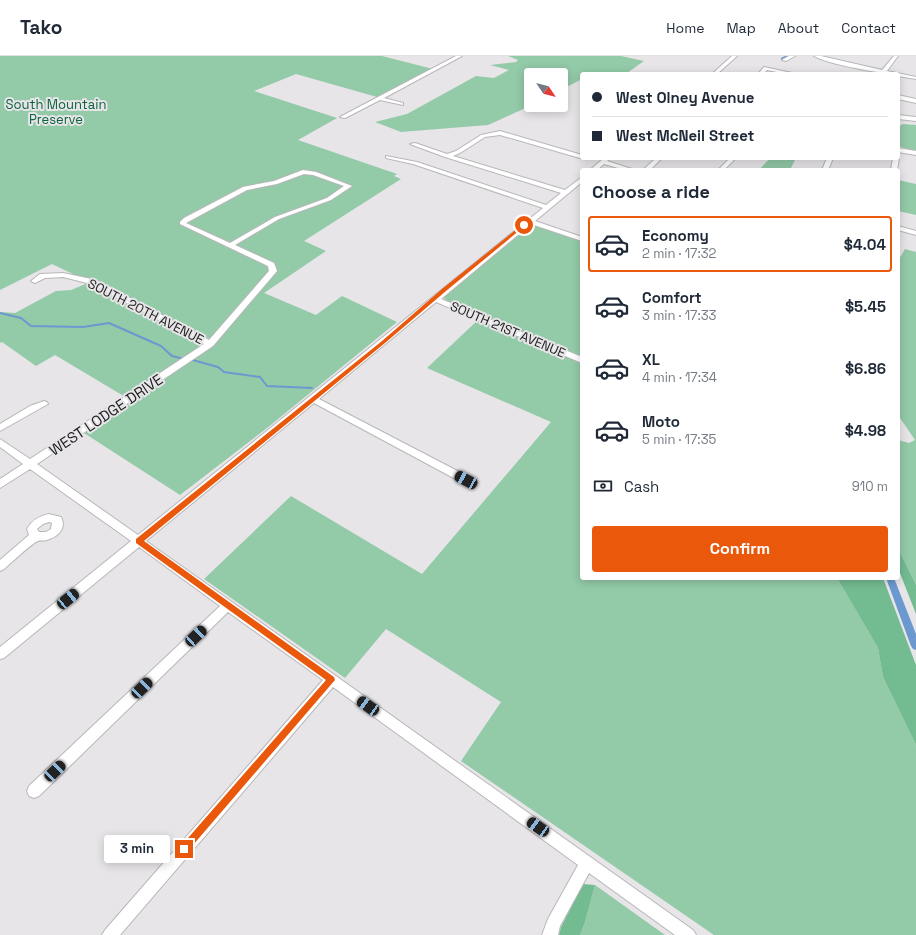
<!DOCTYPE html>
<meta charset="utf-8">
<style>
body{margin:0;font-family:"Space Grotesk",sans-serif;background:#f2f2f3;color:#1f2937;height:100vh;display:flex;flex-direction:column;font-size:15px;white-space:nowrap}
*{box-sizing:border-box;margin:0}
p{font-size:13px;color:#747a83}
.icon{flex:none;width:22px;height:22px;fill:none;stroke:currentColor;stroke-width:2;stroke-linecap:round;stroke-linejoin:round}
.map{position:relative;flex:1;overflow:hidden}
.panel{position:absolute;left:580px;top:112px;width:320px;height:412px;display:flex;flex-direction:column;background:#fff;border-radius:4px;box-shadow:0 2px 10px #0003}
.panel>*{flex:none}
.hud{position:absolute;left:580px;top:16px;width:320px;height:88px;border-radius:4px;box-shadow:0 2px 10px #0003;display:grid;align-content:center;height:88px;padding:0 12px;background:#fff}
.needle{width:26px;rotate:125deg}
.buttons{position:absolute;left:524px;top:12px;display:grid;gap:8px}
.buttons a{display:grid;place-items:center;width:44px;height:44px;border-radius:4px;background:#fff;box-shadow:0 2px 10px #0003;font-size:20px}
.end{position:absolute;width:18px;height:18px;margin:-9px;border:5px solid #ea580c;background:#fff;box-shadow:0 0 0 2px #fff}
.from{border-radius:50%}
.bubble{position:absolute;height:28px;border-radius:4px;background:#fff;box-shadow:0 2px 10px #0003;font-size:13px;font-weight:700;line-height:28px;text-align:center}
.car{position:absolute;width:12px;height:24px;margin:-12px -6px;border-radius:5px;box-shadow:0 0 3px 1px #0007;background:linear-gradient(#222 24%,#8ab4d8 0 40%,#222 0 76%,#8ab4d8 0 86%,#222 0)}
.hud b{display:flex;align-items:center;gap:14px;height:38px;font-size:15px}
.hud b+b{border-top:1px solid #e0e1e3}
.hud i{width:10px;height:10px;background:#1f2937}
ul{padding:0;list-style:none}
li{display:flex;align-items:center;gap:12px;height:56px;margin:0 8px 6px;padding:0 4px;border:2px solid transparent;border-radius:4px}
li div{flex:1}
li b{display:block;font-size:15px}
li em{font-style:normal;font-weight:700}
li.selected{border-color:#ea580c}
li>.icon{width:36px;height:36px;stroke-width:1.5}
h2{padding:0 12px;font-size:18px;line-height:48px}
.pay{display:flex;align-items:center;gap:10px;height:44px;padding:0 12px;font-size:15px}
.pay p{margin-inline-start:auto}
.cta{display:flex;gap:8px;margin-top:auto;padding:8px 12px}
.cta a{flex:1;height:46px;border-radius:4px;background:#ea580c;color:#fff;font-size:16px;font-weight:700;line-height:46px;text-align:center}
header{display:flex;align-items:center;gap:24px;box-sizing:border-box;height:56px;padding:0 20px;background:#fff;border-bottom:1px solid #e0e1e3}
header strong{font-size:19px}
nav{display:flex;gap:22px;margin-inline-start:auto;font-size:14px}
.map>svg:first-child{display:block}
</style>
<header>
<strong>Tako</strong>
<nav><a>Home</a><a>Map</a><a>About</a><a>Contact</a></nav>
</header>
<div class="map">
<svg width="916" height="879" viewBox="0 0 916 879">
<rect width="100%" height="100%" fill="#e7e5e8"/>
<g fill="#93caa8">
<path d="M0 0H382L433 13 377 41 296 18 254 35 337 62 298 84 397 118 394 120 401 123 304 185 326 195 264 237 316 259 342 240 397 266 267 372 180 439 84 377 216 286 94 224 75 219 52 208 0 234Z"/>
<path d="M508 0H621L644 5 627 17 582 18V23L561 34V19H531L532 49 488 69 401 76 375 66 407 58 476 20 494 22 509 14 490 9 516 6 518 4Z"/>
<path d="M903 68 916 69V96L898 90V71Z"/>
<path d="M770 102H796L790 114H759Z"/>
<path d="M898 124 916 128V159L898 155Z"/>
<path d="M530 168 538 169 582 184V302L449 247 443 241 445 237Z"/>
<path d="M905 193 916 196V529L898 492V384L909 387 915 384 898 359V205Z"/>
<path d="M88 227 203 285 206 288 127 342 55 299 36 310 2 286 0 287V256L15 257 56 235 71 234Z"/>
<path d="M479 263 582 307V522H837L878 592 883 621 916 689V879H714L461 705 501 646 386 573 345 622 204 523 291 440 422 518 551 366 427 312Z"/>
<path d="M595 829 665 879H580L585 866Z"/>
</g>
<g fill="#73bb91">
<path d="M898 492 916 529V558L898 512Z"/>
<path d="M837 522H883L916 609V689L883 621 878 592Z"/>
<path d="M583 828 595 829 585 866 580 879H559L561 871Z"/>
</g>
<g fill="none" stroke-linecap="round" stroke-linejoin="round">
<g stroke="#6c98d0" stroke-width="2">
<path d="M0 257 21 262 31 270 83 271 109 267 161 290 172 300 184 303"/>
<path d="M189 303 218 311 224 316 260 321 267 330 312 332"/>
</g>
<g fill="#6c98d0" fill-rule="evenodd">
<path d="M785 0H790L783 4H781V2Z"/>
<path d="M886 522H894L916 578V594L913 593 911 590Z"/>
</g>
<defs>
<g id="minor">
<path d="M456 0H462L384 42 403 47V49L380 44 345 62 340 61Z"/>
<path d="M732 0H737L717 18H712Z"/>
<path d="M789 0H795L786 5 782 4Z"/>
<path d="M814 0H821L882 14 894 0H898L887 15 916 21V23L898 20V18C882 18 827 8 814 0Z"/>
<path d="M764 11 792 17 794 18H786L767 14 763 18H758Z"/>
<path d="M898 39 916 43V47L898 43Z"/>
<path d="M898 59 916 61V65L898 63Z"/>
<path d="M500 75 582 99V102H584H580L500 79 485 81 460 97 453 100 565 134 582 121V126L535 165 582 181V185L531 168 441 243 582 301V307L436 246 319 343 469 421 471 424 469 427H463L314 347 146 485 693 874 696 879H675L589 817 560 870 558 879H542L548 863 578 809 333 631 120 879H102L105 874 323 624 228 556 39 740 34 742 29 740 27 735 29 730 220 550 139 491 4 602 0 603V591L131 485 30 413 0 432V423L23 408 0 391V383L30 403 204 288 91 228 63 221 45 222 35 227 31 225 40 218 63 217 96 224 209 284 269 215 268 210 180 168V166L184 162 243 131 274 125 303 114 316 116 352 130 331 144 279 163 235 189 274 207 277 215 213 290 37 408 138 479 543 152 413 108 386 102V100L417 106 546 149 561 137 445 101 410 88 415 87 447 98 456 95 481 79ZM304 118 313 119 344 130 327 142 275 161 230 187 186 167 247 134 277 128Z"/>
<path d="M898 92 916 95V99L898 96Z"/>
<path d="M898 101 899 102 897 114H891L893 102Z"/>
<path d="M604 102H611L607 105 635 114H625L604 108 597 114H590Z"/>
<path d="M656 102H662L650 114H643Z"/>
<path d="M730 102H736L724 114H718Z"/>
<path d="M827 102H833L828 114H822Z"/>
<path d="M898 170 916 175V179L898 174Z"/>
<path d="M44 345 47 346 48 348 0 375V368L30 350Z"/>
<path d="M49 458 61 461C67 472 58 481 47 484 44 485 40 484 38 485 32 487 10 508 4 513L0 515V504L29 479 27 473C32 464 39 460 49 458ZM49 466 52 467 51 473 46 476H39L37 473 43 468Z"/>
</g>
</defs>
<use href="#minor" stroke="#b8b6b9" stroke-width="2"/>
<use href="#minor" fill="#fff" fill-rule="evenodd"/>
</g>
<path fill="#ea580c" d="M523 168 526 169 446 235 385 287 144 485 334 621 335 624 187 796H181V790L326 624 136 487V483L382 285 442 233Z"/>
<g text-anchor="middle" stroke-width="4" stroke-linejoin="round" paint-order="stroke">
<g font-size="13" fill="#0a633c" stroke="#e7e5e8">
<text x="56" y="53">South Mountain<tspan x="56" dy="15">Preserve</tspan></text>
</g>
<g font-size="13" fill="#202021" stroke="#e7e5e8">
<text transform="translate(146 255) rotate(27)" y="5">SOUTH 20TH AVENUE</text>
<text transform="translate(508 273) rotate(23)" y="5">SOUTH 21ST AVENUE</text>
</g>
<g font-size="15" fill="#202021" stroke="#e7e5e8">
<text transform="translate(106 359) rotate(-34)" y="5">WEST LODGE DRIVE</text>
</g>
</g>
</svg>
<div class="buttons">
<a><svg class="needle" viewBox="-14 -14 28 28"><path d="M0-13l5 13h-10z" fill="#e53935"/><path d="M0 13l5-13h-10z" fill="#747a83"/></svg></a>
</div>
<i class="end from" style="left:524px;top:169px"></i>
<i class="end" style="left:184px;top:793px"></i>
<div class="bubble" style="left:104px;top:779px;width:66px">3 min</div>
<i class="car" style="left:466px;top:424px;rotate:298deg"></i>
<i class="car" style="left:68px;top:543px;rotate:51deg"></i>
<i class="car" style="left:196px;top:580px;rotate:47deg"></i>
<i class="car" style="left:142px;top:632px;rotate:46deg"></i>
<i class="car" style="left:368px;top:650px;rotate:305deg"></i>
<i class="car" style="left:55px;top:715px;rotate:46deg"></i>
<i class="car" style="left:538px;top:771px;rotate:305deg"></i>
<div class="hud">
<b><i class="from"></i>West Olney Avenue</b>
<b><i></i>West McNeil Street</b>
</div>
<section class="panel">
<h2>Choose a ride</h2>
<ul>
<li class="selected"><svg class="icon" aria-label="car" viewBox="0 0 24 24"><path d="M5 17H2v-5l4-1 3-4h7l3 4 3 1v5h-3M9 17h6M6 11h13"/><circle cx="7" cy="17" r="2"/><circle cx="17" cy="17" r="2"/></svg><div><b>Economy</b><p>2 min · 17:32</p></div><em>$4.04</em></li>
<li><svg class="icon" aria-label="car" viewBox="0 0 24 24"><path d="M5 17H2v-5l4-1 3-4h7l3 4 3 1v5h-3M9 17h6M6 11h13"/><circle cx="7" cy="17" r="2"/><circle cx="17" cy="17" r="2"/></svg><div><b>Comfort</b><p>3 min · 17:33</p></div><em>$5.45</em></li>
<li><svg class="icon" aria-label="car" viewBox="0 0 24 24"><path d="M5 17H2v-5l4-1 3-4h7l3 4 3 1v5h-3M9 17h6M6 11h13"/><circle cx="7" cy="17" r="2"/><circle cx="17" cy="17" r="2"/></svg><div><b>XL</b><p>4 min · 17:34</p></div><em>$6.86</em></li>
<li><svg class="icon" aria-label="car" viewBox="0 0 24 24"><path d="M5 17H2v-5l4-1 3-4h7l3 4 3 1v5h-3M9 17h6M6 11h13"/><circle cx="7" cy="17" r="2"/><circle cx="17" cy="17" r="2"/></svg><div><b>Moto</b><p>5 min · 17:35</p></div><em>$4.98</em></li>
</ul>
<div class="pay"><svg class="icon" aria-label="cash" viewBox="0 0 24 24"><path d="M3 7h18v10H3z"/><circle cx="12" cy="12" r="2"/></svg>Cash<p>910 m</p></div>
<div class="cta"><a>Confirm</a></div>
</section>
</div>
